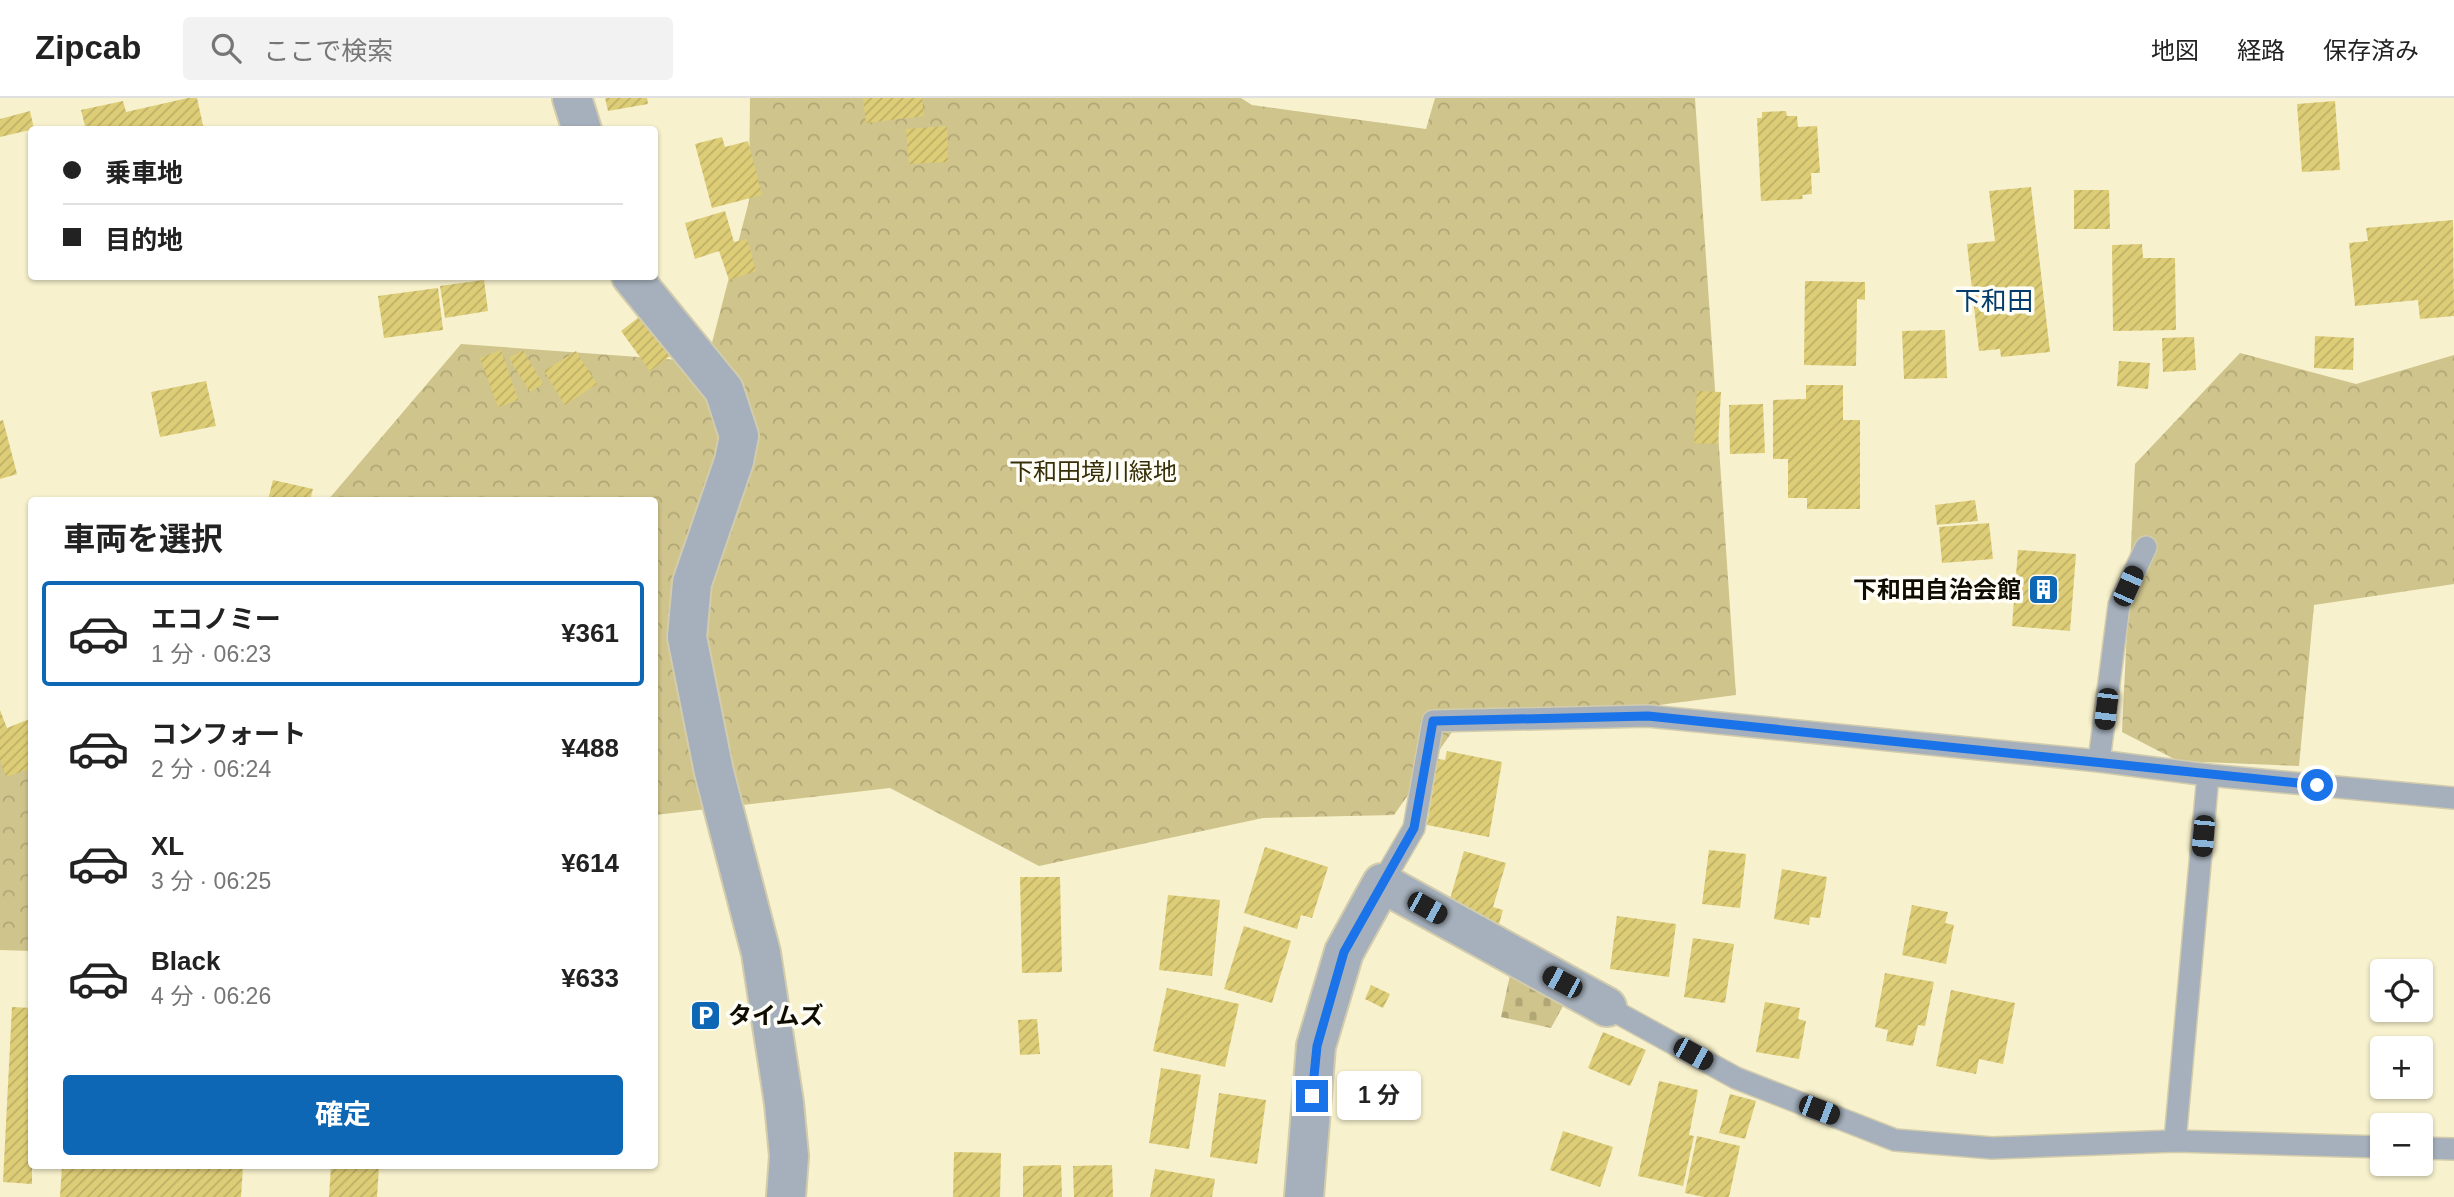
<!DOCTYPE html>
<html lang="ja">
<meta charset="utf-8">
<style>
body{margin:0;font-family:Arial,"Noto Sans JP",sans-serif;background:#f2f2f2;color:#222;height:100vh;display:flex;flex-direction:column;font-size:26px;white-space:nowrap}
*{box-sizing:border-box;margin:0}
p{font-size:23px;color:#767676}
.icon{flex:none;width:38px;height:38px;fill:none;stroke:currentColor;stroke-width:2;stroke-linecap:round;stroke-linejoin:round}
.map{position:relative;flex:1;overflow:hidden}
.side{position:absolute;left:28px;top:399px;width:630px;height:672px;display:flex;flex-direction:column;background:#fff;border-radius:7px;box-shadow:0 2px 5px #0004}
.side>*{flex:none}
.banner{position:absolute;left:28px;top:28px;width:630px;height:154px;border-radius:7px;box-shadow:0 2px 5px #0004;display:grid;align-content:center;height:154px;padding:0 35px;background:#fff}
.tools{position:absolute;left:2370px;top:861px;display:grid;gap:14px}
.tools a{display:grid;place-items:center;width:63px;height:63px;border-radius:7px;background:#fff;box-shadow:0 2px 5px #0004;font-size:35px}
.end{position:absolute;width:32px;height:32px;margin:-16px;border:9px solid #1a73e8;background:#fff;box-shadow:0 0 0 4px #fff}
.from{border-radius:50%}
.bubble{position:absolute;height:49px;border-radius:7px;background:#fff;box-shadow:0 2px 5px #0004;font-size:23px;font-weight:700;line-height:49px;text-align:center}
.car{position:absolute;width:21px;height:42px;margin:-21px -10px;border-radius:9px;box-shadow:0 0 5px 2px #0007;background:linear-gradient(#222 24%,#8ab4d8 0 40%,#222 0 76%,#8ab4d8 0 86%,#222 0)}
.banner b{display:flex;align-items:center;gap:24px;height:66px;font-size:26px}
.banner b+b{border-top:2px solid #e0e0e0}
.banner i{width:18px;height:18px;background:#222}
ul{padding:0;list-style:none}
li{display:flex;align-items:center;gap:21px;height:105px;margin:0 14px 10px;padding:0 21px;border:4px solid transparent;border-radius:7px}
li div{flex:1}
li b{display:block;font-size:26px}
li em{font-style:normal;font-weight:700}
li.on{border-color:#0d67b4}
li>.icon{width:63px;height:63px;stroke-width:1.5}
h2{padding:0 35px;font-size:32px;line-height:84px}
.button{display:flex;gap:14px;margin-top:auto;padding:14px 35px}
.button a{flex:1;height:80px;border-radius:7px;background:#0d67b4;color:#fff;font-size:28px;font-weight:700;line-height:80px;text-align:center}
header{display:flex;align-items:center;gap:42px;box-sizing:border-box;height:98px;padding:0 35px;background:#fff;border-bottom:2px solid #e0e0e0}
header strong{font-size:33px}
nav{display:flex;gap:38px;margin-inline-start:auto;font-size:24px}
.search{width:490px;height:63px;background:#f2f2f2;display:flex;align-items:center;gap:18px;box-sizing:border-box;padding:0 24px;border-radius:7px;color:#767676;font-size:26px}
.map>svg:first-child{display:block}
</style>
<header>
<strong>Zipcab</strong>
<div class="search"><svg class="icon" aria-label="search" viewBox="0 0 24 24"><circle cx="10" cy="10" r="6"/><path d="M15 15l6 6"/></svg>ここで検索</div>
<nav><a>地図</a><a>経路</a><a>保存済み</a></nav>
</header>
<div class="map">
<svg width="2454" height="1099" viewBox="0 0 2454 1099">
<defs>
<pattern id="forest-crowns" width="20" height="18" patternUnits="userSpaceOnUse" patternTransform="scale(1.75)"><rect width="20" height="18" fill="#cfc48b"/><path d="M2 6a3 3 0 1 1 6 0M12 15a3 3 0 1 1 6 0" fill="none" stroke="#b1a776"/></pattern>
<pattern id="cemetery-stones" width="16" height="16" patternUnits="userSpaceOnUse" patternTransform="scale(1.75)"><rect width="16" height="16" fill="#cfc48b"/><path d="M2 7V4a2 2 0 0 1 4 0v3zM10 15v-3a2 2 0 0 1 4 0v3z" fill="#b1a776"/></pattern>
<pattern id="building-hatch" width="6" height="6" patternUnits="userSpaceOnUse" patternTransform="scale(1.75)"><rect width="6" height="6" fill="#decd77"/><path d="M-1 1l2-2M0 6l6-6M5 7l2-2" fill="none" stroke="#bdaf65"/></pattern>
</defs>
<rect width="100%" height="100%" fill="#f7f1cd"/>
<g fill="url(#forest-crowns)">
<path d="M750 0H1241L1252 7 1426 31 1435 0H1695L1736 597 1452 634 1394 717 1263 720 1039 768 890 690 655 717 654 402H328L461 246 707 264 749 103Z"/>
<path d="M2240 255 2356 286 2454 257V486L2314 507 2299 668 2178 663 2122 634 2135 366Z"/>
<path d="M0 656 31 671V853L0 852Z"/>
</g>
<path fill="url(#cemetery-stones)" d="M1512 868 1569 897 1551 930 1501 919Z"/>
<g fill="url(#building-hatch)">
<path d="M188 0H197L204 32H86L81 12 123 3 126 14Z"/>
<path d="M605 0H647L648 6 608 13Z"/>
<path d="M863 0H922L924 18 866 25Z"/>
<path d="M2335 3 2340 72 2302 74 2297 6Z"/>
<path d="M30 13 34 31 0 39V21Z"/>
<path d="M1786 13 1787 18H1797L1798 29 1817 28 1820 75H1811L1812 96 1802 97 1803 101 1761 103 1757 20H1762V14Z"/>
<path d="M947 28 948 64 909 66 906 31Z"/>
<path d="M722 39 725 49 748 43 762 97 712 110 695 46Z"/>
<path d="M2031 89 2050 254 2001 259 2000 251 1979 253 1967 146 1995 143 1989 93Z"/>
<path d="M2074 92H2109L2110 131H2074Z"/>
<path d="M725 113 734 144 747 141 756 173 729 182 719 153 695 161 685 125Z"/>
<path d="M2453 122 2454 218 2420 221 2418 202 2355 208 2349 145 2368 143 2366 130Z"/>
<path d="M2142 146 2143 160H2175L2176 232 2113 233 2112 147Z"/>
<path d="M484 182 488 213 445 220 440 188Z"/>
<path d="M1805 183 1865 184V202L1857 201 1856 268 1804 267Z"/>
<path d="M438 190 443 232 384 240 378 198Z"/>
<path d="M643 216 673 256 650 273 621 233Z"/>
<path d="M1945 232 1947 280 1904 281 1902 233Z"/>
<path d="M2315 238 2354 240 2353 272 2314 270Z"/>
<path d="M2194 239 2196 272 2163 274 2162 240Z"/>
<path d="M501 252 518 302 498 309 480 260Z"/>
<path d="M523 252 543 286 530 294 509 260Z"/>
<path d="M576 253 597 286 565 307 544 273Z"/>
<path d="M2119 263 2150 265 2148 291 2117 288Z"/>
<path d="M206 283 216 328 160 339 151 294Z"/>
<path d="M1806 287H1843V322H1860V411H1807V400H1788V361H1773V302L1806 301Z"/>
<path d="M1697 293 1721 294 1718 346 1694 345Z"/>
<path d="M1763 306 1765 355 1730 356 1729 307Z"/>
<path d="M3 322 17 376 0 381V323Z"/>
<path d="M273 382 313 391 310 402H268Z"/>
<path d="M1975 402 1978 423 1937 427 1935 407Z"/>
<path d="M1989 425 1993 461 1942 465 1939 429Z"/>
<path d="M2018 452 2076 456 2070 533 2012 528Z"/>
<path d="M0 612 7 630 32 620V670L6 679 0 662Z"/>
<path d="M1447 653 1502 664 1489 739 1427 727 1438 661 1445 662Z"/>
<path d="M1265 749 1328 769 1312 820 1301 817 1297 831 1244 815Z"/>
<path d="M1709 752 1746 756 1740 810 1702 806Z"/>
<path d="M1464 753 1506 765 1493 809 1503 812 1499 826 1447 811Z"/>
<path d="M1782 771 1827 779 1820 820 1810 819 1809 827 1774 821Z"/>
<path d="M1020 779H1060L1062 874 1022 875Z"/>
<path d="M1168 797 1220 802 1212 878 1159 872Z"/>
<path d="M1912 807 1948 814 1945 825 1954 827 1946 866 1902 857Z"/>
<path d="M1617 818 1676 826 1669 879 1610 871Z"/>
<path d="M1244 828 1291 843 1272 905 1224 891Z"/>
<path d="M1693 840 1734 846 1725 905 1684 899Z"/>
<path d="M1885 875 1934 884 1925 928 1918 927 1913 948 1886 943 1888 932 1875 929Z"/>
<path d="M1371 887 1390 896 1383 910 1365 901Z"/>
<path d="M1167 890 1239 906 1225 969 1153 953Z"/>
<path d="M1951 892 2015 905 2003 966 1979 961 1976 976 1936 968Z"/>
<path d="M1765 904 1800 910 1798 921 1806 923 1799 961 1756 954Z"/>
<path d="M12 909 32 910V1086L3 1084Z"/>
<path d="M1037 921 1040 956 1020 957 1018 922Z"/>
<path d="M1603 934 1646 952 1630 988 1588 970Z"/>
<path d="M1161 970 1201 977 1189 1051 1149 1045Z"/>
<path d="M1659 983 1698 992 1689 1037 1694 1038 1683 1088 1638 1078Z"/>
<path d="M1219 995 1266 1002 1257 1066 1210 1059Z"/>
<path d="M1730 996 1756 1003 1745 1041 1719 1035Z"/>
<path d="M1563 1033 1613 1049 1600 1089 1550 1072Z"/>
<path d="M1697 1038 1740 1048 1729 1099H1704L1685 1095Z"/>
<path d="M954 1054 1001 1055 1000 1099H953Z"/>
<path d="M1061 1067 1062 1099H1023V1068Z"/>
<path d="M1112 1067 1113 1099H1074L1073 1068Z"/>
<path d="M62 1068H243L241 1099H60Z"/>
<path d="M331 1068H379L377 1099H329Z"/>
<path d="M1155 1071 1215 1081 1212 1099H1150Z"/>
</g>
<g fill="none" stroke-linecap="round" stroke-linejoin="round">
<defs>
<g id="lane">
<path d="M2099 663 2119 507 2146 449"/>
<path d="M1382 785 1414 730 1433 623 1648 618 2099 663 2208 677 2454 700"/>
<path d="M1607 909 1736 980 1895 1042 1992 1050 2175 1043 2382 1049"/>
<path d="M2175 1043 2208 677"/>
<path d="M2420 1050 2454 1051"/>
</g>
<g id="street">
<path d="M572 0 582 32"/>
<path d="M631 178 724 292 739 338 734 363 692 485 687 539 714 674 761 855 784 1005 789 1058 786 1099"/>
<path d="M1304 1099 1316 948 1344 854 1382 785 1607 909"/>
</g>
</defs>
<use href="#lane" stroke="#d2ccad" stroke-width="24"/>
<use href="#street" stroke="#d2ccad" stroke-width="42"/>
<use href="#lane" stroke="#a5b0bc" stroke-width="21"/>
<use href="#street" stroke="#a5b0bc" stroke-width="38"/>
</g>
<g fill="none" stroke-linecap="round" stroke-linejoin="round">
<path stroke="#1a73e8" stroke-width="9" d="M1312 998 1317 948 1344 854 1414 730 1433 623 1648 618 2317 687"/>
</g>
<defs>
<symbol id="building-square" viewBox="-11 -11 22 22"><rect x="-9" y="-9" width="18" height="18" rx="4" fill="#0d67b4" stroke="#fefdf6"/><path d="M-4-6H4V6H1V3H-1V6H-4ZM-2.5-4.3h1.7v1.8h-1.7ZM.8-4.3h1.7v1.8H.8ZM-2.5-1h1.7V.8h-1.7ZM.8-1h1.7V.8H.8Z" fill="#fff"/></symbol>
<symbol id="parking-square" viewBox="-11 -11 22 22"><rect x="-9" y="-9" width="18" height="18" rx="4" fill="#0d67b4" stroke="#fefdf6"/><path d="M-3.5-5.5H1a3.5 3.5 0 0 1 0 7H-1V5.5H-3.5ZM-1-3.4V-.6H.8a1.4 1.4 0 0 0 0-2.8Z" fill="#fff"/></symbol>
</defs>
<g fill-rule="evenodd">
<use href="#building-square" x="2026" y="474" width="35" height="35"/>
<use href="#parking-square" x="688" y="900" width="35" height="35"/>
</g>
<g text-anchor="middle" stroke-width="7" stroke-linejoin="round" paint-order="stroke">
<g font-size="24" fill="#362f08" stroke="#fefdf6">
<text x="1093" y="382">下和田境川緑地</text>
</g>
<g font-size="24" font-weight="bold" fill="#0f0c02" stroke="#fefdf6" text-anchor="end">
<text x="2021" y="500">下和田自治会館</text>
<text x="728" y="926" text-anchor="start">タイムズ</text>
</g>
<g font-size="26" fill="#033b6c" stroke="#fefdf6">
<text x="1994" y="212">下和田</text>
</g>
</g>
</svg>
<div class="tools">
<a><svg class="icon" aria-label="locate" viewBox="0 0 24 24"><circle cx="12" cy="12" r="6"/><path d="M12 2v4M12 18v4M2 12h4M18 12h4"/></svg></a>
<a>+</a>
<a>−</a>
</div>
<i class="end from" style="left:2317px;top:687px"></i>
<i class="end" style="left:1312px;top:998px"></i>
<div class="bubble" style="left:1337px;top:973px;width:84px">1 分</div>
<i class="car" style="left:2128px;top:488px;rotate:24deg"></i>
<i class="car" style="left:2106px;top:611px;rotate:187deg"></i>
<i class="car" style="left:2203px;top:738px;rotate:185deg"></i>
<i class="car" style="left:1427px;top:810px;rotate:119deg"></i>
<i class="car" style="left:1562px;top:884px;rotate:298deg"></i>
<i class="car" style="left:1693px;top:956px;rotate:119deg"></i>
<i class="car" style="left:1819px;top:1012px;rotate:111deg"></i>
<div class="banner">
<b><i class="from"></i>乗車地</b>
<b><i></i>目的地</b>
</div>
<section class="side">
<h2>車両を選択</h2>
<ul>
<li class="on"><svg class="icon" aria-label="car" viewBox="0 0 24 24"><path d="M5 17H2v-5l4-1 3-4h7l3 4 3 1v5h-3M9 17h6M6 11h13"/><circle cx="7" cy="17" r="2"/><circle cx="17" cy="17" r="2"/></svg><div><b>エコノミー</b><p>1 分 · 06:23</p></div><em>¥361</em></li>
<li><svg class="icon" aria-label="car" viewBox="0 0 24 24"><path d="M5 17H2v-5l4-1 3-4h7l3 4 3 1v5h-3M9 17h6M6 11h13"/><circle cx="7" cy="17" r="2"/><circle cx="17" cy="17" r="2"/></svg><div><b>コンフォート</b><p>2 分 · 06:24</p></div><em>¥488</em></li>
<li><svg class="icon" aria-label="car" viewBox="0 0 24 24"><path d="M5 17H2v-5l4-1 3-4h7l3 4 3 1v5h-3M9 17h6M6 11h13"/><circle cx="7" cy="17" r="2"/><circle cx="17" cy="17" r="2"/></svg><div><b>XL</b><p>3 分 · 06:25</p></div><em>¥614</em></li>
<li><svg class="icon" aria-label="car" viewBox="0 0 24 24"><path d="M5 17H2v-5l4-1 3-4h7l3 4 3 1v5h-3M9 17h6M6 11h13"/><circle cx="7" cy="17" r="2"/><circle cx="17" cy="17" r="2"/></svg><div><b>Black</b><p>4 分 · 06:26</p></div><em>¥633</em></li>
</ul>
<div class="button"><a>確定</a></div>
</section>
</div>
